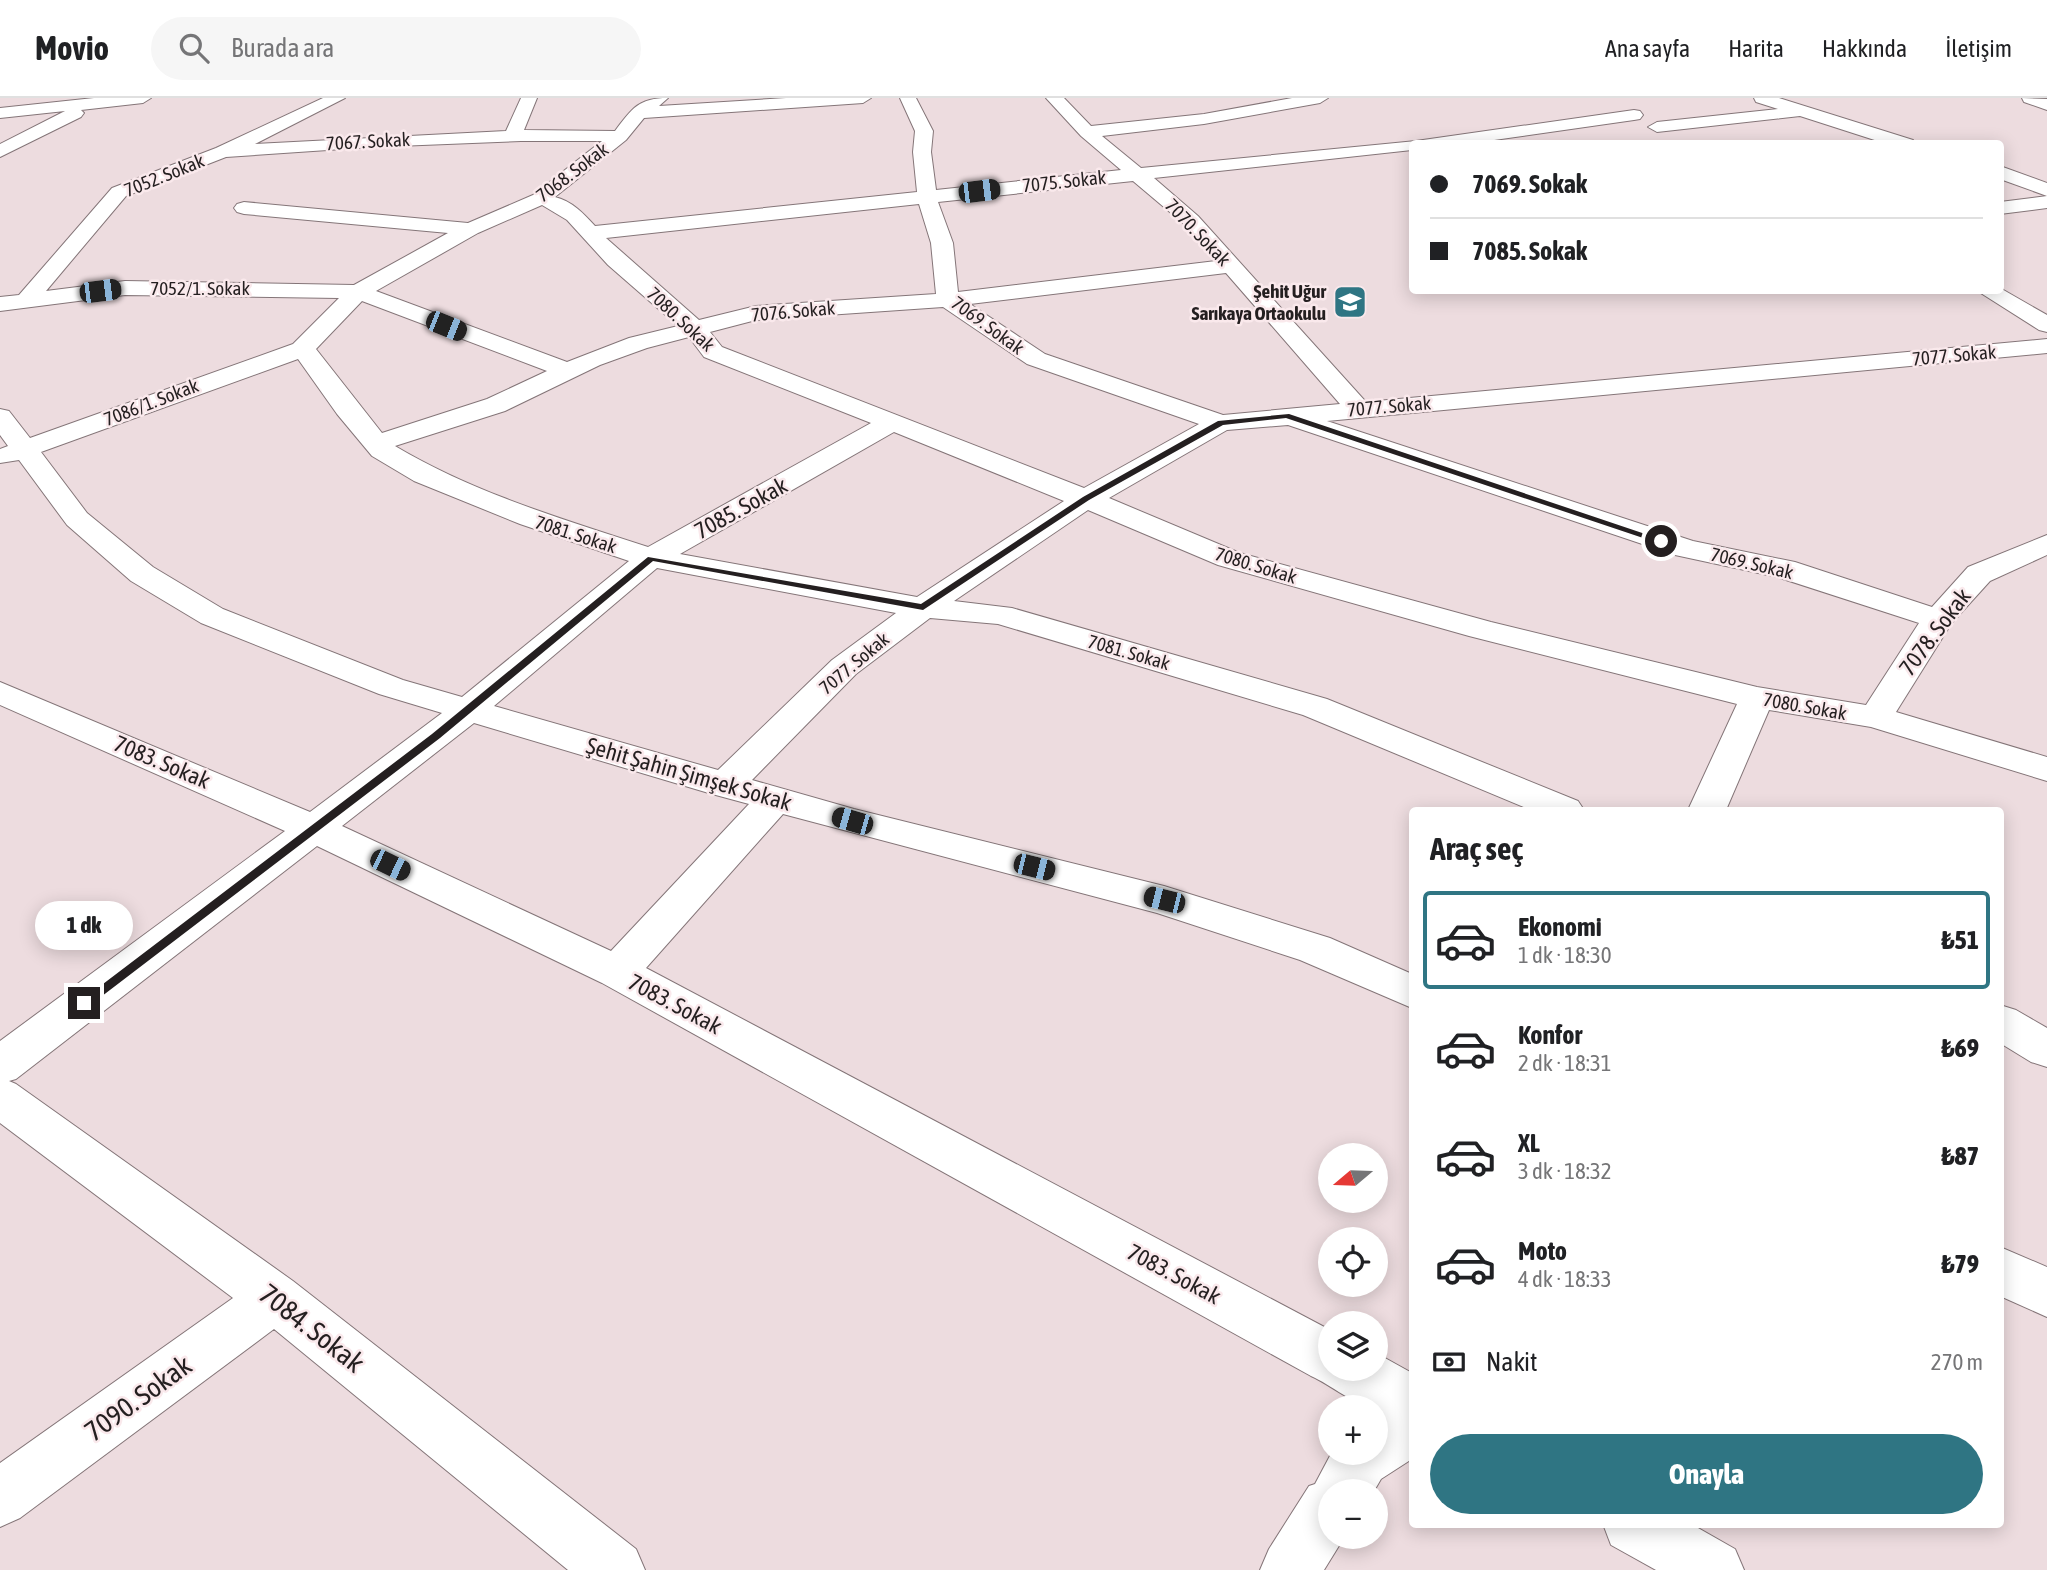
<!DOCTYPE html>
<html lang="tr">
<meta charset="utf-8">
<style>
body{margin:0;font-family:"Asap Condensed",sans-serif;background:#f6f6f6;color:#202124;height:100vh;display:flex;flex-direction:column;font-size:26px;white-space:nowrap}
*{box-sizing:border-box;margin:0}
p{font-size:23px;color:#757577}
.icon{flex:none;width:38px;height:38px;fill:none;stroke:currentColor;stroke-width:2;stroke-linecap:round;stroke-linejoin:round}
.map{position:relative;flex:1;overflow:hidden}
.side{position:absolute;left:1409px;top:709px;width:595px;height:721px;display:flex;flex-direction:column;background:#fff;border-radius:7px;box-shadow:0 4px 18px #0003}
.side>*{flex:none}
.top-card{position:absolute;left:1409px;top:42px;width:595px;height:154px;border-radius:7px;box-shadow:0 4px 18px #0003;display:grid;align-content:center;height:154px;padding:0 21px;background:#fff}
.needle{width:46px;rotate:251deg}
.controls{position:absolute;left:1318px;top:1045px;display:grid;gap:14px}
.controls a{display:grid;place-items:center;width:70px;height:70px;border-radius:50%;background:#fff;box-shadow:0 4px 18px #0003;font-size:35px}
.end{position:absolute;width:32px;height:32px;margin:-16px;border:9px solid #241f20;background:#fff;box-shadow:0 0 0 4px #fff}
.from{border-radius:50%}
.bubble{position:absolute;height:49px;border-radius:24px;background:#fff;box-shadow:0 4px 18px #0003;font-size:23px;font-weight:800;line-height:49px;text-align:center}
.car{position:absolute;width:21px;height:42px;margin:-21px -10px;border-radius:9px;box-shadow:0 0 5px 2px #0007;background:linear-gradient(#222 24%,#8ab4d8 0 40%,#222 0 76%,#8ab4d8 0 86%,#222 0)}
.top-card b{display:flex;align-items:center;gap:24px;height:66px;font-size:26px}
.top-card b+b{border-top:2px solid #e0e0e0}
.top-card i{width:18px;height:18px;background:#202124}
ul{padding:0;list-style:none}
li{display:flex;align-items:center;gap:21px;height:98px;margin:0 14px 10px;padding:0 7px;border:4px solid transparent;border-radius:7px}
li div{flex:1}
li b{display:block;font-size:26px}
li em{font-style:normal;font-weight:800}
li.active{border-color:#2f7583}
li>.icon{width:63px;height:63px;stroke-width:1.5}
h2{padding:0 21px;font-size:32px;line-height:84px}
.pay{display:flex;align-items:center;gap:18px;height:77px;padding:0 21px;font-size:26px}
.pay p{margin-inline-start:auto}
.cta{display:flex;gap:14px;margin-top:auto;padding:14px 21px}
.cta a{flex:1;height:80px;border-radius:42px;background:#2f7583;color:#fff;font-size:28px;font-weight:800;line-height:80px;text-align:center}
header{display:flex;align-items:center;gap:42px;box-sizing:border-box;height:98px;padding:0 35px;background:#fff;border-bottom:2px solid #e0e0e0}
header strong{font-size:33px}
nav{display:flex;gap:38px;margin-inline-start:auto;font-size:24px}
.search{width:490px;height:63px;background:#f6f6f6;display:flex;align-items:center;gap:18px;box-sizing:border-box;padding:0 24px;border-radius:38px;color:#757577;font-size:26px}
.map>svg:first-child{display:block}
</style>
<header>
<strong>Movio</strong>
<div class="search"><svg class="icon" aria-label="search" viewBox="0 0 24 24"><circle cx="10" cy="10" r="6"/><path d="M15 15l6 6"/></svg>Burada ara</div>
<nav><a>Ana sayfa</a><a>Harita</a><a>Hakkında</a><a>İletişim</a></nav>
</header>
<div class="map">
<svg width="2047" height="1472" viewBox="0 0 2047 1472">
<rect width="100%" height="100%" fill="#eddcdf"/>
<g fill="none" stroke-linecap="round" stroke-linejoin="round">
<defs>
<g id="minor">
<path d="M94 0H151L143 5 81 12 84 15 81 19 0 59V46L65 13 0 20V10Z"/>
<path d="M323 0H345L255 46 506 33 521 0H537L524 32 615 33C632 10 639 0 668 0L659 8 786 0H871L863 5 644 20 626 42 555 99C572 103 584 116 595 128L917 94 913 54 915 33 900 0H916L933 33 931 54 936 92 1121 72 1081 38 1046 0H1064L1091 28 1204 16 1292 0H1328L1320 5 1204 26 1102 38 1141 70 1416 43 1634 12 1640 13 1643 17 1640 21 1634 22 1466 46H1412V52L1154 80 1198 118 1366 304 2047 241V255L1327 323 1693 443 1795 464 1932 509 1968 469 2047 437V457L1990 483 1951 526 1896 614 2047 659V683L1871 629 1769 612 1726 712H1688L1737 606 1469 538 1218 467 1088 412 954 503 1012 510 1327 601 1578 703 1584 712H1531L1303 617 998 526 930 520 856 576 752 682 854 711 1164 788 1330 840 1412 876V910L1300 862 1157 815 783 716 646 870 1330 1232V1270H1376V1255L1412 1275V1361L1381 1381 1374 1393H1330V1438H1345L1324 1472H1260L1269 1451 1309 1388 1315 1386 1332 1354H1376V1320L1381 1317 1376 1313V1309C1356 1309 1330 1286 1311 1278L602 885 317 748 16 981 9 983 16 986 293 1183 636 1451 645 1472H568L274 1231 20 1420 0 1429V1365L233 1200 0 1025V943L285 733 0 607V584L310 714 442 615 379 596 201 525 131 483 67 427 19 362 0 365V351L8 348 0 337V311L9 313 30 340 293 246 339 200 125 197 0 213V199L19 197 112 90 216 50ZM521 43H602L533 97 468 125 244 104 237 106 234 110 237 114 244 116 448 135 354 187 125 183 46 193 126 98 226 59 372 49ZM1133 83 1184 126 1216 163 958 194 953 145 938 104ZM919 106 931 145 936 196 756 208 699 222 606 140ZM542 107 567 122 608 167 678 228 629 240 567 264 376 193 478 135ZM1226 175 1340 306 1223 317 1045 256 970 206ZM362 203 547 273 487 301 382 335 316 251ZM943 209 1027 266 1199 326 1084 390 722 249 710 234 756 222ZM689 239 704 259 871 325 648 449C562 421 474 395 395 348L505 313 600 267 647 250ZM298 261 337 316 372 358 414 383 520 426 629 463 462 599 403 582 223 511 153 469 87 415 41 354ZM1288 327 1675 457 1777 479 1919 525 1866 607 1757 589 1491 524 1240 455 1109 400 1227 332ZM894 334 1064 403 917 499 680 456ZM657 470 896 515 832 562 718 672 494 608ZM474 625 712 696 749 706 611 853 342 728Z"/>
<path d="M1754 0H1779L1913 42 1916 46H1887L1800 18 1657 34 1648 29 1657 24 1778 11 1756 4Z"/>
<path d="M2022 0 2047 1V12L2024 4Z"/>
<path d="M2000 68 2047 85V98L2000 81Z"/>
<path d="M2047 98V110L2000 116V104Z"/>
<path d="M2000 190 2047 217V234L2039 232 1976 192H2000Z"/>
<path d="M2000 907 2016 912 2047 930V969L2031 964 2000 945Z"/>
<path d="M2000 1149 2047 1169V1219L2000 1198Z"/>
<path d="M1603 1426H1691L1735 1451 1744 1472H1656L1611 1447Z"/>
</g>
</defs>
<use href="#minor" stroke="#847578" stroke-width="2"/>
<use href="#minor" fill="#fff" fill-rule="evenodd"/>
</g>
<path fill="#241f20" d="M1289 316 1666 443 1658 445 1286 320 1223 327 1089 402 923 512 653 463 440 640 89 908 84 910 78 905 432 636 648 459 921 506 1083 399 1218 323Z"/>
<defs>
<symbol id="school-square" viewBox="-11 -11 22 22"><rect x="-9" y="-9" width="18" height="18" rx="4" fill="#2f7583" stroke="#fae9ec"/><path d="M0-5L7-2L0 1L-7-2ZM-4 1L0 2.5L4 1V4Q0 6-4 4Z" fill="#fff"/></symbol>
</defs>
<g fill-rule="evenodd">
<use href="#school-square" x="1331" y="185" width="38" height="38"/>
</g>
<g text-anchor="middle" stroke-width="5" stroke-linejoin="round" paint-order="stroke">
<g font-size="19" fill="#241f20" stroke="#fae9ec">
<text transform="translate(368 43) rotate(-3)" y="7">7067. Sokak</text>
<text transform="translate(572 74) rotate(-37)" y="7">7068. Sokak</text>
<text transform="translate(164 77) rotate(-22)" y="7">7052. Sokak</text>
<text transform="translate(1064 83) rotate(-6)" y="7">7075. Sokak</text>
<text transform="translate(1198 134) rotate(46)" y="7">7070. Sokak</text>
<text x="200" y="197">7052/1. Sokak</text>
<text transform="translate(793 213) rotate(-5)" y="7">7076. Sokak</text>
<text transform="translate(681 221) rotate(43)" y="7">7080. Sokak</text>
<text transform="translate(988 227) rotate(36)" y="7">7069. Sokak</text>
<text transform="translate(1954 257) rotate(-5)" y="7">7077. Sokak</text>
<text transform="translate(151 304) rotate(-21)" y="7">7086/1. Sokak</text>
<text transform="translate(1389 308) rotate(-5)" y="7">7077. Sokak</text>
<text transform="translate(576 436) rotate(18)" y="7">7081. Sokak</text>
<text transform="translate(1752 465) rotate(13)" y="7">7069. Sokak</text>
<text transform="translate(1256 467) rotate(17)" y="7">7080. Sokak</text>
<text transform="translate(1129 554) rotate(16)" y="7">7081. Sokak</text>
<text transform="translate(854 565) rotate(-40)" y="7">7077. Sokak</text>
<text transform="translate(1805 608) rotate(10)" y="7">7080. Sokak</text>
</g>
<g font-size="19" font-weight="bold" fill="#241f20" stroke="#fae9ec" text-anchor="end">
<text x="1326" y="200">Şehit Uğur<tspan x="1326" dy="22">Sarıkaya Ortaokulu</tspan></text>
</g>
<g font-size="23" fill="#241f20" stroke="#fae9ec">
<text transform="translate(741 410) rotate(-29)" y="8">7085. Sokak</text>
<text transform="translate(1935 534) rotate(-53)" y="8">7078. Sokak</text>
<text transform="translate(162 664) rotate(23)" y="8">7083. Sokak</text>
<text transform="translate(689 676) rotate(16)" y="8">Şehit Şahin Şimşek Sokak</text>
<text transform="translate(675 906) rotate(28)" y="8">7083. Sokak</text>
<text transform="translate(1174 1176) rotate(28)" y="8">7083. Sokak</text>
</g>
<g font-size="28" fill="#241f20" stroke="#fae9ec">
<text transform="translate(312 1230) rotate(38)" y="10">7084. Sokak</text>
<text transform="translate(138 1300) rotate(-36)" y="10">7090. Sokak</text>
</g>
</g>
</svg>
<div class="controls">
<a><svg class="needle" viewBox="-14 -14 28 28"><path d="M0-13l5 13h-10z" fill="#e53935"/><path d="M0 13l5-13h-10z" fill="#757577"/></svg></a>
<a><svg class="icon" aria-label="locate" viewBox="0 0 24 24"><circle cx="12" cy="12" r="6"/><path d="M12 2v4M12 18v4M2 12h4M18 12h4"/></svg></a>
<a><svg class="icon" aria-label="layers" viewBox="0 0 24 24"><path d="M12 4l9 5-9 5-9-5zM3 14l9 5 9-5"/></svg></a>
<a>+</a>
<a>−</a>
</div>
<i class="end from" style="left:1661px;top:443px"></i>
<i class="end" style="left:84px;top:905px"></i>
<div class="bubble" style="left:35px;top:803px;width:98px">1 dk</div>
<i class="car" style="left:979px;top:93px;rotate:83deg"></i>
<i class="car" style="left:100px;top:193px;rotate:83deg"></i>
<i class="car" style="left:446px;top:228px;rotate:112deg"></i>
<i class="car" style="left:852px;top:723px;rotate:286deg"></i>
<i class="car" style="left:390px;top:767px;rotate:116deg"></i>
<i class="car" style="left:1034px;top:769px;rotate:104deg"></i>
<i class="car" style="left:1164px;top:802px;rotate:284deg"></i>
<div class="top-card">
<b><i class="from"></i>7069. Sokak</b>
<b><i></i>7085. Sokak</b>
</div>
<section class="side">
<h2>Araç seç</h2>
<ul>
<li class="active"><svg class="icon" aria-label="car" viewBox="0 0 24 24"><path d="M5 17H2v-5l4-1 3-4h7l3 4 3 1v5h-3M9 17h6M6 11h13"/><circle cx="7" cy="17" r="2"/><circle cx="17" cy="17" r="2"/></svg><div><b>Ekonomi</b><p>1 dk · 18:30</p></div><em>₺51</em></li>
<li><svg class="icon" aria-label="car" viewBox="0 0 24 24"><path d="M5 17H2v-5l4-1 3-4h7l3 4 3 1v5h-3M9 17h6M6 11h13"/><circle cx="7" cy="17" r="2"/><circle cx="17" cy="17" r="2"/></svg><div><b>Konfor</b><p>2 dk · 18:31</p></div><em>₺69</em></li>
<li><svg class="icon" aria-label="car" viewBox="0 0 24 24"><path d="M5 17H2v-5l4-1 3-4h7l3 4 3 1v5h-3M9 17h6M6 11h13"/><circle cx="7" cy="17" r="2"/><circle cx="17" cy="17" r="2"/></svg><div><b>XL</b><p>3 dk · 18:32</p></div><em>₺87</em></li>
<li><svg class="icon" aria-label="car" viewBox="0 0 24 24"><path d="M5 17H2v-5l4-1 3-4h7l3 4 3 1v5h-3M9 17h6M6 11h13"/><circle cx="7" cy="17" r="2"/><circle cx="17" cy="17" r="2"/></svg><div><b>Moto</b><p>4 dk · 18:33</p></div><em>₺79</em></li>
</ul>
<div class="pay"><svg class="icon" aria-label="cash" viewBox="0 0 24 24"><path d="M3 7h18v10H3z"/><circle cx="12" cy="12" r="2"/></svg>Nakit<p>270 m</p></div>
<div class="cta"><a>Onayla</a></div>
</section>
</div>
